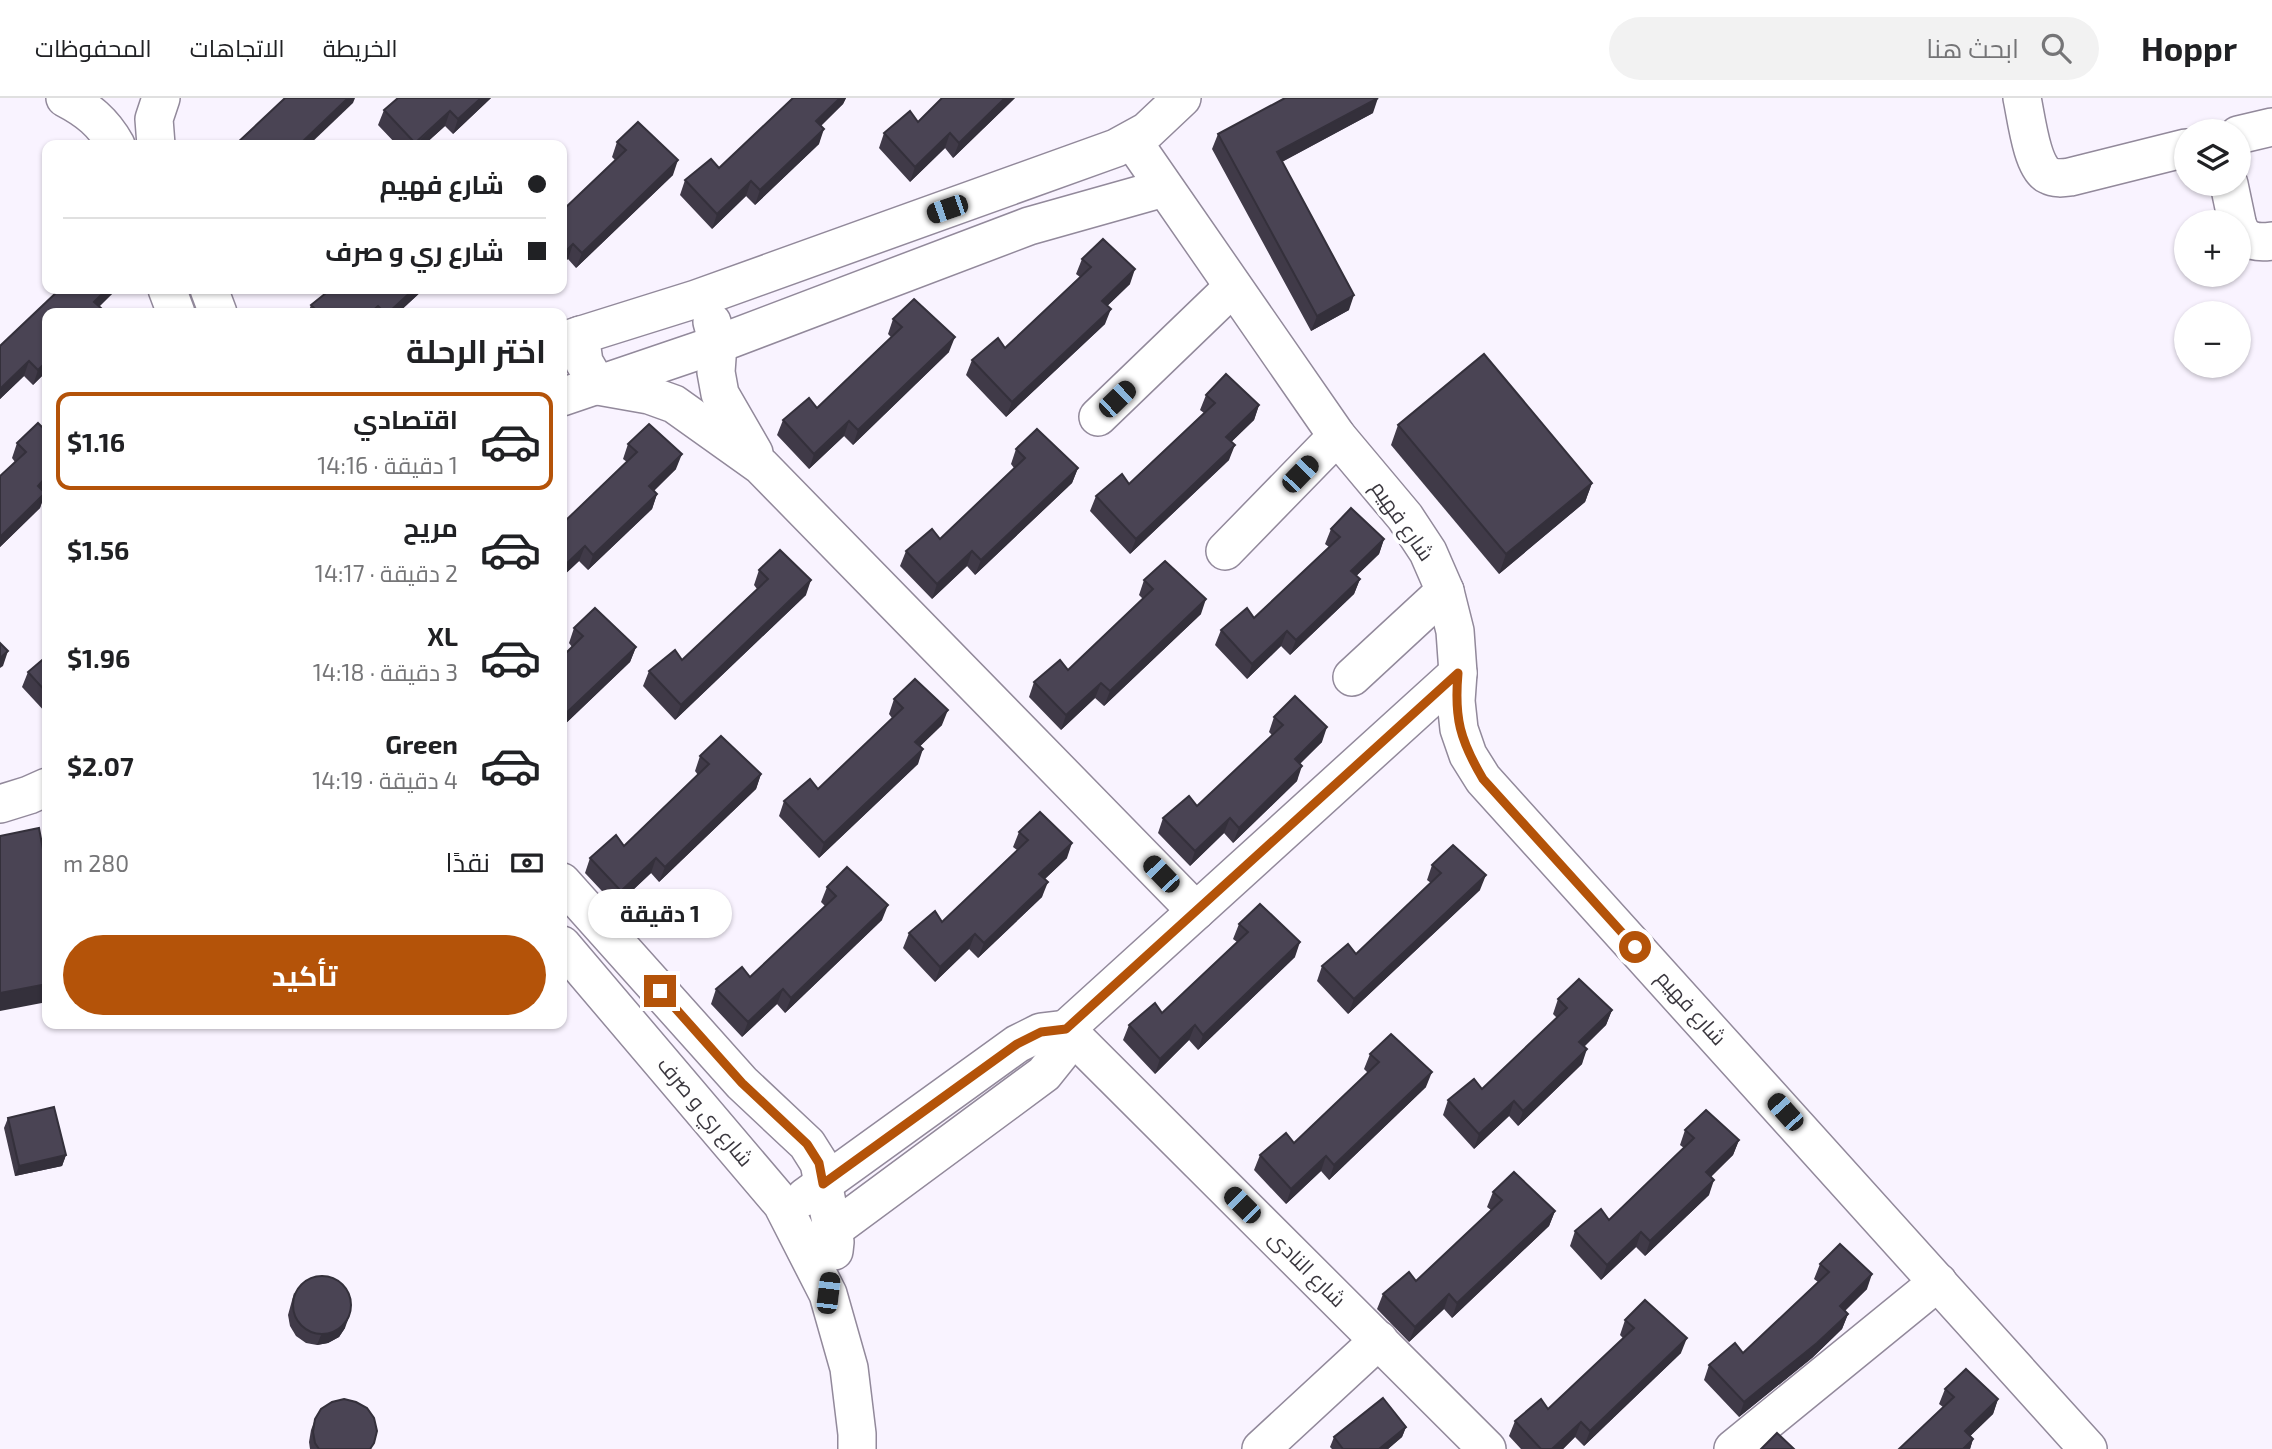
<!DOCTYPE html>
<html lang="ar">
<meta charset="utf-8">
<style>
body{margin:0;font-family:"Exo 2",Cairo,sans-serif;background:#f2f2f2;color:#202124;direction:rtl;height:100vh;display:flex;flex-direction:column;font-size:26px;white-space:nowrap}
*{box-sizing:border-box;margin:0}
p{font-size:23px;color:#757577}
.icon{flex:none;width:38px;height:38px;fill:none;stroke:currentColor;stroke-width:2;stroke-linecap:round;stroke-linejoin:round}
.map{position:relative;flex:1;overflow:hidden;direction:ltr}
.panel{position:absolute;left:42px;top:210px;width:525px;height:721px;display:flex;flex-direction:column;background:#fff;border-radius:14px;box-shadow:0 2px 5px #0004;direction:rtl}
.panel>*{flex:none}
.banner{position:absolute;left:42px;top:42px;width:525px;height:154px;border-radius:14px;box-shadow:0 2px 5px #0004;direction:rtl;display:grid;align-content:center;height:154px;padding:0 21px;background:#fff}
.tools{position:absolute;left:2174px;top:21px;display:grid;gap:14px}
.tools a{display:grid;place-items:center;width:77px;height:77px;border-radius:50%;background:#fff;box-shadow:0 2px 5px #0004;font-size:35px}
.end{position:absolute;width:32px;height:32px;margin:-16px;border:9px solid #b45309;background:#fff;box-shadow:0 0 0 4px #fff}
.from{border-radius:50%}
.bubble{position:absolute;height:49px;border-radius:24px;background:#fff;box-shadow:0 2px 5px #0004;font-size:23px;font-weight:700;line-height:49px;text-align:center;direction:rtl}
.car{position:absolute;width:21px;height:42px;margin:-21px -10px;border-radius:9px;box-shadow:0 0 5px 2px #0007;background:linear-gradient(#222 24%,#8ab4d8 0 40%,#222 0 76%,#8ab4d8 0 86%,#222 0)}
.banner b{display:flex;align-items:center;gap:24px;height:66px;font-size:26px}
.banner b+b{border-top:2px solid #e0e0e0}
.banner i{width:18px;height:18px;background:#202124}
ul{padding:0;list-style:none}
li{display:flex;align-items:center;gap:21px;height:98px;margin:0 14px 10px;padding:0 7px;border:4px solid transparent;border-radius:14px}
li div{flex:1}
li b{display:block;font-size:26px}
li em{font-style:normal;font-weight:700}
li.active{border-color:#b45309}
li>.icon{width:63px;height:63px;stroke-width:1.5}
h2{padding:0 21px;font-size:32px;line-height:84px}
.pay{display:flex;align-items:center;gap:18px;height:77px;padding:0 21px;font-size:26px}
.pay p{margin-inline-start:auto}
.action{display:flex;gap:14px;margin-top:auto;padding:14px 21px}
.action a{flex:1;height:80px;border-radius:42px;background:#b45309;color:#fff;font-size:28px;font-weight:700;line-height:80px;text-align:center}
header{display:flex;align-items:center;gap:42px;box-sizing:border-box;height:98px;padding:0 35px;background:#fff;border-bottom:2px solid #e0e0e0}
header strong{font-size:33px}
nav{display:flex;gap:38px;margin-inline-start:auto;font-size:24px}
.search{width:490px;height:63px;background:#f2f2f2;display:flex;align-items:center;gap:18px;box-sizing:border-box;padding:0 24px;border-radius:38px;color:#757577;font-size:26px}
.map>svg:first-child{display:block}
</style>
<header>
<strong>Hoppr</strong>
<div class="search"><svg class="icon" aria-label="search" viewBox="0 0 24 24"><circle cx="10" cy="10" r="6"/><path d="M15 15l6 6"/></svg>ابحث هنا</div>
<nav><a>الخريطة</a><a>الاتجاهات</a><a>المحفوظات</a></nav>
</header>
<div class="map">
<svg width="2272" height="1351" viewBox="0 0 2272 1351">
<rect width="100%" height="100%" fill="#f9f3ff"/>
<g fill="none" stroke-linecap="round" stroke-linejoin="round">
<defs>
<g id="street">
<path d="M65 0C88 12 103 24 116 47"/>
<path d="M2022 0C2026 18 2032 70 2048 77 2055 81 2063 80 2070 79L2186 50"/>
<path d="M2238 37 2272 29"/>
<path d="M1132 42 1337 338 1405 419 1428 454 1445 493 1455 533 1458 575 1456 603 1459 631 1468 657 1483 681 2088 1351"/>
<path d="M156 47 154 21 161 0"/>
<path d="M2229 86 2237 124"/>
<path d="M2238 128C2244 144 2257 145 2272 143"/>
<path d="M167 191 176 215"/>
<path d="M209 191 218 215"/>
<path d="M712 224 718 246 716 274 720 296 754 355"/>
<path d="M580 237 584 264 598 288 649 297 674 306 761 368 1196 813"/>
<path d="M562 243 696 201 1116 50 1147 33 1182 0"/>
<path d="M562 299 718 246 1029 128 1164 90"/>
<path d="M1098 319 1233 189"/>
<path d="M1225 453 1337 338"/>
<path d="M1352 579 1445 493"/>
<path d="M0 706 29 697 47 689"/>
<path d="M562 784 742 985 807 1046 819 1065 835 1144 834 1153"/>
<path d="M562 847 782 1106 828 1196 849 1270 857 1336V1351"/>
<path d="M1066 931 1487 1351"/>
<path d="M805 1099 1017 946 1041 934 1066 931"/>
<path d="M806 1152 1044 976 1060 956 1066 931 1458 575"/>
<path d="M1261 1351 1379 1242"/>
<path d="M1733 1351 1938 1184"/>
</g>
</defs>
<use href="#street" stroke="#92899b" stroke-width="40"/>
<use href="#street" stroke="#fff" stroke-width="37"/>
</g>
<g fill="#403a48">
<path d="M491 0 453 36 445 28 424 47H397L378 27 384 12Z"/>
<path d="M793 0H846L843 6 821 28 819 46 755 107 746 98 712 131 680 97 685 82 719 70Z"/>
<path d="M1015 0 953 60 945 50 910 84 879 50 884 35 918 24Z"/>
<path d="M1373 15 1282 64 1349 212 1311 233 1212 51 1218 36Z"/>
<path d="M617 44 673 77 576 170 568 161 562 166 615 62 612 59Z"/>
<path d="M1082 161 1130 186 1107 208 1105 226 1006 319 966 277 972 262 1005 250 1080 179 1076 176Z"/>
<path d="M60 191H117L99 209 102 211 100 215H47V273L33 287 24 278 0 301V248Z"/>
<path d="M350 191H424L398 215H308L311 207 345 195Z"/>
<path d="M893 221 949 254 853 347 844 338 809 371 777 337 783 322 817 310 891 239 888 236Z"/>
<path d="M1206 297 1259 307 1254 322 1231 344 1229 362 1130 456 1090 413 1096 398 1129 386 1204 315 1200 312Z"/>
<path d="M38 325 47 388 43 393 45 395 40 410 0 449V378L15 364 12 360 17 345Z"/>
<path d="M1398 327 1592 385 1585 404 1499 476 1391 347Z"/>
<path d="M628 346 676 371 654 393 657 396 652 411 588 472 579 463 562 479 627 364 623 361Z"/>
<path d="M1016 351 1078 370 1072 385 975 477 967 468 932 501 900 468 906 453 940 441 1014 370 1011 366Z"/>
<path d="M1331 431 1384 441 1379 456 1356 478 1360 481 1354 496 1290 557 1281 548 1247 581 1215 547 1221 532 1254 520 1329 449 1325 446Z"/>
<path d="M759 472 806 497 675 622 643 588 649 573 682 562 757 491 754 487Z"/>
<path d="M1144 482 1201 516 1104 608 1095 600 1061 632 1029 599 1034 584 1068 572 1143 501 1139 497Z"/>
<path d="M574 530 636 549 630 564 562 629V559L572 549 569 545Z"/>
<path d="M47 558V616L22 589 28 574Z"/>
<path d="M894 601 942 627 920 648 918 666 819 760 779 718 784 703 818 691 892 620 889 616Z"/>
<path d="M1274 619 1322 644 1300 666 1297 683 1233 745 1224 735 1190 768 1158 735 1163 720 1197 708 1272 637 1269 634Z"/>
<path d="M700 658 761 676 756 691 659 784 651 775 616 808 585 775 590 760 624 748 698 677 695 673Z"/>
<path d="M1019 734 1067 760 1045 781 1042 799 978 860 969 851 935 884 903 850 909 835 942 824 1017 752 1013 749Z"/>
<path d="M1432 767 1480 792 1348 916 1317 883 1322 868 1356 856 1431 785 1427 782Z"/>
<path d="M827 789 882 822 785 915 777 906 742 939 711 906 716 891 750 879 825 808 821 804Z"/>
<path d="M1239 826 1295 859 1198 952 1189 942 1155 976 1123 942 1129 927 1162 915 1237 844 1233 841Z"/>
<path d="M1558 901 1612 912 1606 927 1584 949 1582 966 1518 1028 1509 1018 1474 1051 1443 1017 1448 1002 1482 991 1557 920 1553 916Z"/>
<path d="M1370 956 1426 989 1329 1082 1321 1073 1286 1106 1254 1072 1260 1057 1294 1045 1368 975 1364 971Z"/>
<path d="M8 1020 66 1057 62 1068 15 1078 4 1030Z"/>
<path d="M1685 1032 1739 1042 1733 1057 1711 1079 1709 1097 1645 1158 1636 1149 1601 1182 1570 1148 1575 1133 1609 1122 1684 1050 1680 1047Z"/>
<path d="M1493 1094 1555 1113 1549 1128 1452 1220 1444 1211 1409 1244 1377 1211 1383 1196 1416 1183 1491 1112 1487 1109Z"/>
<path d="M1820 1166 1867 1191 1845 1213 1848 1216 1842 1231 1812 1260 1739 1319 1704 1282 1709 1267 1743 1255 1818 1184 1814 1181Z"/>
<path d="M294 1195 345 1230 339 1239 328 1245 317 1247 306 1245 296 1238 290 1228 288 1217Z"/>
<path d="M1625 1222 1681 1255 1584 1348 1575 1339 1563 1351H1521L1509 1338 1515 1323 1548 1311 1623 1240 1620 1237Z"/>
<path d="M1945 1291 1998 1301 1993 1316 1970 1338 1973 1341 1970 1351H1899L1943 1309 1939 1306Z"/>
<path d="M315 1321 372 1351H310L309 1344 311 1332Z"/>
<path d="M1406 1329 1402 1339 1388 1351H1332L1330 1349 1334 1339Z"/>
</g>
<g fill="#34303b">
<path d="M348 0H355L353 5 309 47H299Z"/>
<path d="M481 0H491L453 36 458 21Z"/>
<path d="M840 0H846L843 6 810 38 816 23Z"/>
<path d="M1005 0H1015L953 60 959 45Z"/>
<path d="M1378 0 1373 15 1272 69 1277 54Z"/>
<path d="M450 13 445 28 424 47H415Z"/>
<path d="M824 31 819 46 755 107 760 92Z"/>
<path d="M950 35 945 50 910 84 915 69Z"/>
<path d="M678 62 673 77 576 170 582 155Z"/>
<path d="M751 83 746 98 712 131 717 116Z"/>
<path d="M573 146 568 161 562 166V157Z"/>
<path d="M1135 171 1130 186 1097 218 1102 203Z"/>
<path d="M107 191H117L92 215 94 204Z"/>
<path d="M414 191H424L398 215H388Z"/>
<path d="M1354 197 1349 212 1311 233 1317 218Z"/>
<path d="M1111 211 1105 226 1006 319 1012 304Z"/>
<path d="M955 239 949 254 853 347 858 332Z"/>
<path d="M29 263 24 278 0 301V291Z"/>
<path d="M47 263V273L33 287 38 272Z"/>
<path d="M1259 307 1254 322 1221 354 1226 339Z"/>
<path d="M849 323 844 338 809 371 814 356Z"/>
<path d="M1235 347 1229 362 1130 456 1136 441Z"/>
<path d="M682 356 676 371 643 403 649 388Z"/>
<path d="M1078 370 1072 385 975 477 981 462Z"/>
<path d="M47 378V388L32 403 38 388Z"/>
<path d="M1592 385 1585 404 1499 476 1506 456Z"/>
<path d="M45 395 40 410 0 449V439Z"/>
<path d="M657 396 652 411 588 472 593 457Z"/>
<path d="M1384 441 1379 456 1346 488 1351 473Z"/>
<path d="M585 448 579 463 562 479V470Z"/>
<path d="M972 453 967 468 932 501 937 486Z"/>
<path d="M1360 481 1354 496 1290 557 1296 542Z"/>
<path d="M811 482 806 497 675 622 681 607Z"/>
<path d="M1206 501 1201 516 1104 608 1110 593Z"/>
<path d="M1287 533 1281 548 1247 581 1252 566Z"/>
<path d="M636 549 630 564 562 629V619Z"/>
<path d="M8 553 3 568 0 570V560Z"/>
<path d="M1101 585 1095 600 1061 632 1066 617Z"/>
<path d="M948 612 942 627 909 659 915 644Z"/>
<path d="M1327 629 1322 644 1289 676 1295 661Z"/>
<path d="M923 651 918 666 819 760 824 745Z"/>
<path d="M1302 668 1297 683 1233 745 1239 730Z"/>
<path d="M761 676 756 691 659 784 665 769Z"/>
<path d="M1230 720 1224 735 1190 768 1195 753Z"/>
<path d="M1072 745 1067 760 1034 791 1039 776Z"/>
<path d="M656 760 651 775 616 808 621 793Z"/>
<path d="M1486 777 1480 792 1348 916 1354 901Z"/>
<path d="M1048 784 1042 799 978 860 984 845Z"/>
<path d="M888 807 882 822 785 915 791 900Z"/>
<path d="M975 836 969 851 935 884 940 869Z"/>
<path d="M1300 844 1295 859 1198 952 1203 937Z"/>
<path d="M47 886V904L0 913V895Z"/>
<path d="M783 891 777 906 742 939 748 924Z"/>
<path d="M1612 912 1606 927 1573 959 1579 944Z"/>
<path d="M1195 927 1189 942 1155 976 1160 961Z"/>
<path d="M1587 951 1582 966 1518 1028 1523 1013Z"/>
<path d="M1432 974 1426 989 1329 1082 1334 1067Z"/>
<path d="M1514 1003 1509 1018 1474 1051 1479 1036Z"/>
<path d="M1739 1042 1733 1057 1700 1089 1706 1074Z"/>
<path d="M66 1057 62 1068 15 1078 19 1068Z"/>
<path d="M1326 1058 1321 1073 1286 1106 1291 1091Z"/>
<path d="M1714 1082 1709 1097 1645 1158 1650 1143Z"/>
<path d="M1555 1113 1549 1128 1452 1220 1457 1205Z"/>
<path d="M1641 1134 1636 1149 1601 1182 1607 1167Z"/>
<path d="M1872 1176 1867 1191 1834 1223 1840 1208Z"/>
<path d="M1449 1196 1444 1211 1409 1244 1415 1229Z"/>
<path d="M1848 1216 1842 1231 1812 1260 1739 1319 1744 1304Z"/>
<path d="M349 1219 345 1230 339 1239 328 1245 317 1247 321 1237Z"/>
<path d="M1687 1240 1681 1255 1584 1348 1590 1333Z"/>
<path d="M1998 1301 1993 1316 1960 1348 1965 1333Z"/>
<path d="M1581 1324 1575 1339 1563 1351H1552Z"/>
<path d="M1406 1329 1402 1339 1388 1351H1379Z"/>
<path d="M1973 1341 1970 1351H1963Z"/>
</g>
<g fill="#4a4454" stroke="#34303b" stroke-width="2">
<path d="M285 0H348L299 47H235Z"/>
<path d="M398 0H481L458 21 450 13 415 45 384 12Z"/>
<path d="M793 0H840L816 23 824 31 760 92 751 83 717 116 685 82 711 61 719 70Z"/>
<path d="M942 0H1005L959 45 950 35 915 69 884 35 910 13 918 24Z"/>
<path d="M1285 0H1378L1277 54 1354 197 1317 218 1218 36Z"/>
<path d="M638 24 678 62 582 155 573 146 562 157V113L626 52 617 44Z"/>
<path d="M1103 141 1135 171 1102 203 1111 211 1012 304 972 262 998 240 1005 250 1091 169 1082 161Z"/>
<path d="M60 191H107L94 204 102 211 97 215H47V263L38 272 29 263 0 291V248Z"/>
<path d="M331 191H341L345 195 350 191H414L388 215H385L378 208 370 215H319L311 207Z"/>
<path d="M914 201 955 239 858 332 849 323 814 356 783 322 809 300 817 310 902 229 893 221Z"/>
<path d="M1484 256 1592 385 1506 456 1398 327Z"/>
<path d="M1226 276 1259 307 1226 339 1235 347 1136 441 1096 398 1122 376 1129 386 1215 305 1206 297Z"/>
<path d="M38 325 47 334V378L38 388 45 395 0 439V378L26 354 17 345Z"/>
<path d="M649 326 682 356 649 388 657 396 593 457 585 448 562 470V426L637 354 628 346Z"/>
<path d="M1037 331 1078 370 981 462 972 453 937 486 906 453 932 431 940 441 1025 360 1016 351Z"/>
<path d="M1351 410 1384 441 1351 473 1360 481 1296 542 1287 533 1252 566 1221 532 1247 510 1254 520 1340 439 1331 431Z"/>
<path d="M780 452 811 482 681 607 649 573 675 552 682 562 768 481 759 472Z"/>
<path d="M1165 463 1206 501 1110 593 1101 585 1066 617 1034 584 1060 562 1068 572 1153 491 1144 482Z"/>
<path d="M595 510 636 549 562 619V559L583 538 574 530Z"/>
<path d="M0 545 8 553 0 560Z"/>
<path d="M47 558V595L28 574Z"/>
<path d="M915 581 948 612 915 644 923 651 824 745 784 703 810 681 818 691 903 610 894 601Z"/>
<path d="M1295 598 1327 629 1295 661 1302 668 1239 730 1230 720 1195 753 1163 720 1189 698 1197 708 1283 627 1274 619Z"/>
<path d="M721 638 761 676 665 769 656 760 621 793 590 760 616 737 624 748 709 666 700 658Z"/>
<path d="M1040 714 1072 745 1039 776 1048 784 984 845 975 836 940 869 909 835 935 813 942 824 1028 742 1019 734Z"/>
<path d="M39 730 47 773V886L0 895V738Z"/>
<path d="M1453 747 1486 777 1354 901 1322 868 1348 846 1356 856 1441 775 1432 767Z"/>
<path d="M847 769 888 807 791 900 783 891 748 924 716 891 742 869 750 879 836 798 827 789Z"/>
<path d="M1260 806 1300 844 1203 937 1195 927 1160 961 1129 927 1155 905 1162 915 1248 834 1239 826Z"/>
<path d="M1579 881 1612 912 1579 944 1587 951 1523 1013 1514 1003 1479 1036 1448 1002 1474 981 1482 991 1567 910 1558 901Z"/>
<path d="M1391 936 1432 974 1334 1067 1326 1058 1291 1091 1260 1057 1286 1035 1294 1045 1379 964 1370 956Z"/>
<path d="M54 1009 66 1057 19 1068 8 1020Z"/>
<path d="M1706 1012 1739 1042 1706 1074 1714 1082 1650 1143 1641 1134 1607 1167 1575 1133 1601 1111 1609 1122 1694 1040 1685 1032Z"/>
<path d="M1514 1074 1555 1113 1457 1205 1449 1196 1415 1229 1383 1196 1409 1174 1416 1183 1502 1102 1493 1094Z"/>
<path d="M1840 1146 1872 1176 1840 1208 1848 1216 1817 1245 1744 1304 1709 1267 1735 1245 1743 1255 1829 1174 1820 1166Z"/>
<circle cx="322" cy="1207" r="29"/>
<path d="M1645 1202 1687 1240 1590 1333 1581 1324 1552 1351H1541L1515 1323 1541 1301 1548 1311 1634 1230 1625 1222Z"/>
<path d="M1966 1271 1998 1301 1965 1333 1973 1341 1963 1351H1899L1954 1299 1945 1291Z"/>
<path d="M1383 1300 1406 1329 1379 1351H1343L1334 1339Z"/>
<path d="M344 1301 356 1304 367 1310 374 1320 377 1333 374 1345 370 1351H319L315 1345 313 1334 315 1321 321 1311 332 1304Z"/>
<path d="M1777 1335 1794 1351H1761Z"/>
</g>
<g fill="none" stroke-linecap="round" stroke-linejoin="round">
<path stroke="#b45309" stroke-width="9" d="M660 893 742 985 807 1046 819 1065 823 1086 1017 946 1041 934 1066 931 1458 575C1454 620 1460 642 1483 681L1635 849"/>
</g>
<g text-anchor="middle" stroke-width="7" stroke-linejoin="round" paint-order="stroke">
<g font-size="21" fill="#3a373e" stroke="#fff">
<text transform="translate(1402 423) rotate(55)" y="7">شارع فهيم</text>
<text transform="translate(1691 910) rotate(48)" y="7">شارع فهيم</text>
<text transform="translate(705 1014) rotate(50)" y="7">شارع ري و صرف</text>
<text transform="translate(1307 1171) rotate(45)" y="7">شارع النادى</text>
</g>
</g>
</svg>
<div class="tools">
<a><svg class="icon" aria-label="layers" viewBox="0 0 24 24"><path d="M12 4l9 5-9 5-9-5zM3 14l9 5 9-5"/></svg></a>
<a>+</a>
<a>−</a>
</div>
<i class="end from" style="left:1635px;top:849px"></i>
<i class="end" style="left:660px;top:893px"></i>
<div class="bubble" style="left:588px;top:791px;width:144px">1 دقيقة</div>
<i class="car" style="left:947px;top:111px;rotate:251deg"></i>
<i class="car" style="left:1117px;top:301px;rotate:46deg"></i>
<i class="car" style="left:1300px;top:376px;rotate:44deg"></i>
<i class="car" style="left:1161px;top:776px;rotate:316deg"></i>
<i class="car" style="left:1785px;top:1014px;rotate:318deg"></i>
<i class="car" style="left:1242px;top:1107px;rotate:315deg"></i>
<i class="car" style="left:828px;top:1195px;rotate:7deg"></i>
<div class="banner">
<b><i class="from"></i>شارع فهيم</b>
<b><i></i>شارع ري و صرف</b>
</div>
<section class="panel">
<h2>اختر الرحلة</h2>
<ul>
<li class="active"><svg class="icon" aria-label="car" viewBox="0 0 24 24"><path d="M5 17H2v-5l4-1 3-4h7l3 4 3 1v5h-3M9 17h6M6 11h13"/><circle cx="7" cy="17" r="2"/><circle cx="17" cy="17" r="2"/></svg><div><b>اقتصادي</b><p>1 دقيقة · 14:16</p></div><em>$1.16</em></li>
<li><svg class="icon" aria-label="car" viewBox="0 0 24 24"><path d="M5 17H2v-5l4-1 3-4h7l3 4 3 1v5h-3M9 17h6M6 11h13"/><circle cx="7" cy="17" r="2"/><circle cx="17" cy="17" r="2"/></svg><div><b>مريح</b><p>2 دقيقة · 14:17</p></div><em>$1.56</em></li>
<li><svg class="icon" aria-label="car" viewBox="0 0 24 24"><path d="M5 17H2v-5l4-1 3-4h7l3 4 3 1v5h-3M9 17h6M6 11h13"/><circle cx="7" cy="17" r="2"/><circle cx="17" cy="17" r="2"/></svg><div><b>XL</b><p>3 دقيقة · 14:18</p></div><em>$1.96</em></li>
<li><svg class="icon" aria-label="car" viewBox="0 0 24 24"><path d="M5 17H2v-5l4-1 3-4h7l3 4 3 1v5h-3M9 17h6M6 11h13"/><circle cx="7" cy="17" r="2"/><circle cx="17" cy="17" r="2"/></svg><div><b>Green</b><p>4 دقيقة · 14:19</p></div><em>$2.07</em></li>
</ul>
<div class="pay"><svg class="icon" aria-label="cash" viewBox="0 0 24 24"><path d="M3 7h18v10H3z"/><circle cx="12" cy="12" r="2"/></svg>نقدًا<p>280 m</p></div>
<div class="action"><a>تأكيد</a></div>
</section>
</div>
